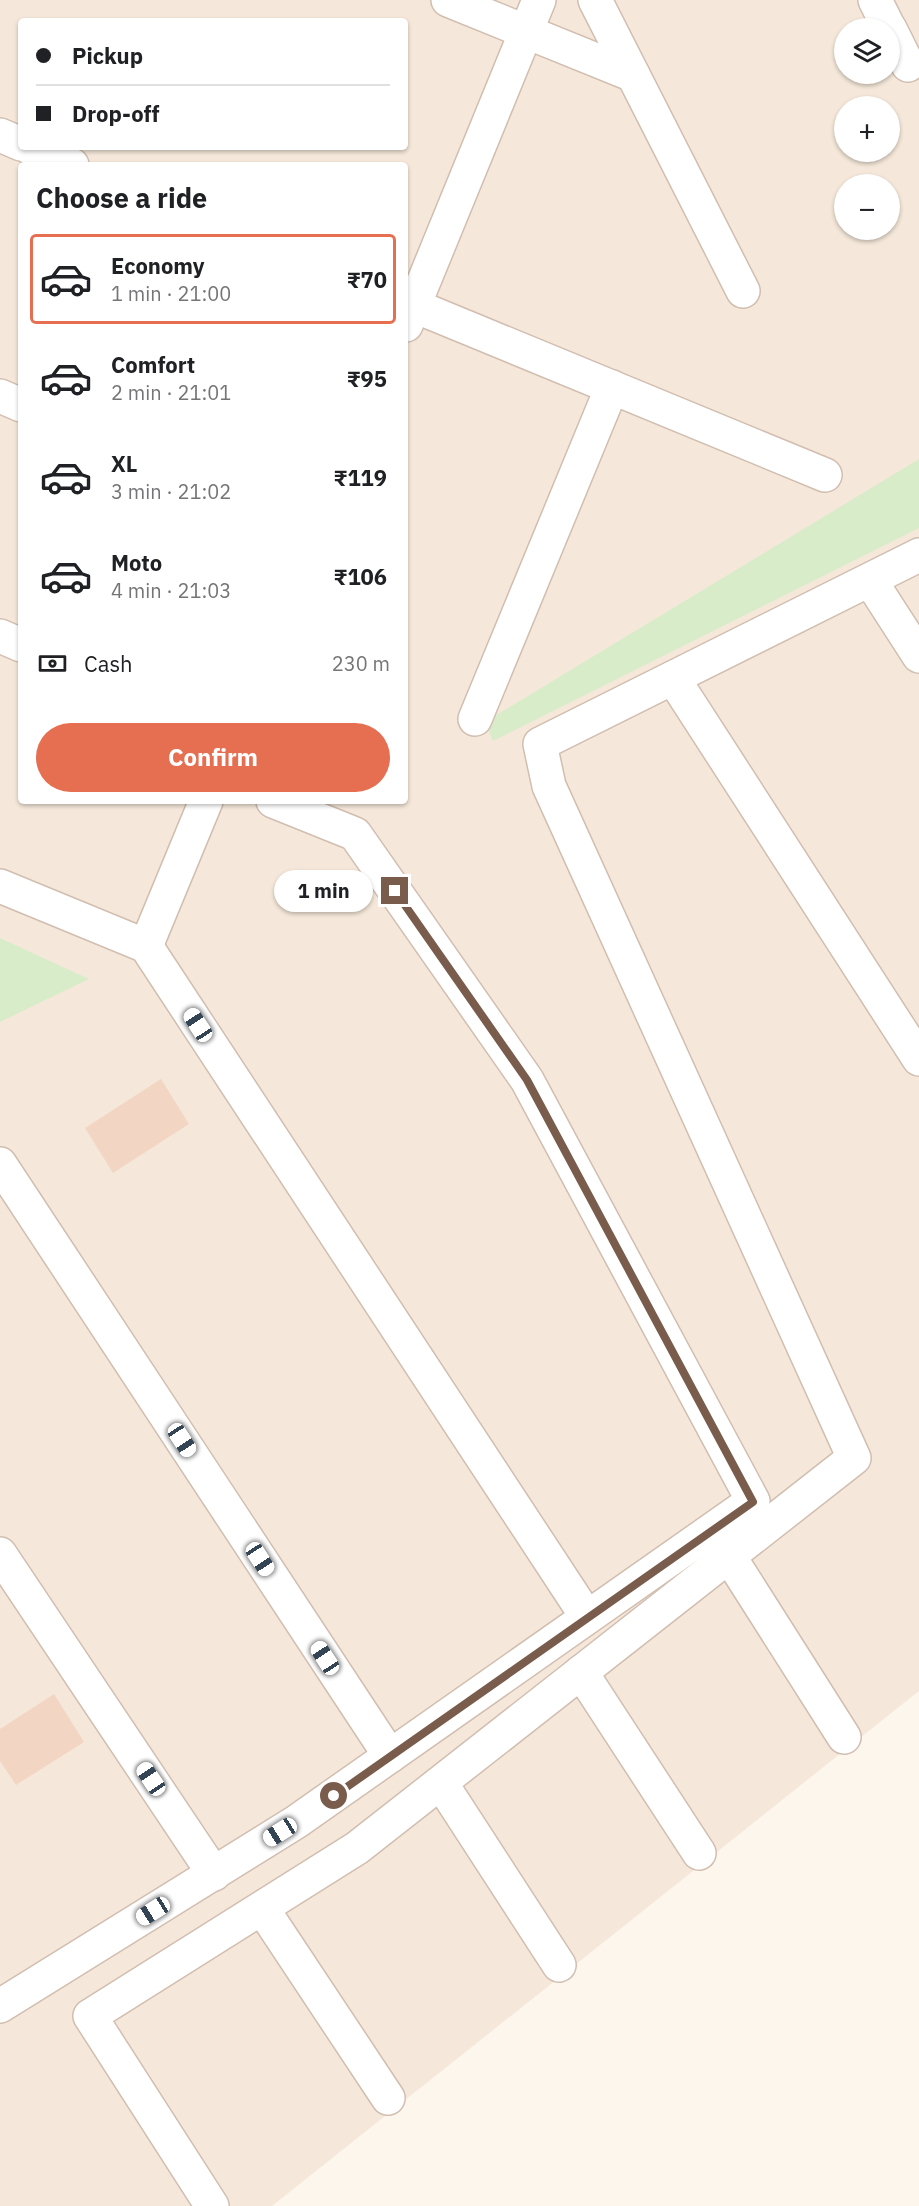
<!DOCTYPE html>
<meta charset="utf-8">
<style>
body{margin:0;font-family:"IBM Plex Sans",sans-serif;background:#f6f6f6;color:#202124;height:100vh;display:flex;flex-direction:column;font-size:22px;white-space:nowrap}
*{box-sizing:border-box;margin:0}
p{font-size:20px;color:#757577}
.icon{flex:none;width:33px;height:33px;fill:none;stroke:currentColor;stroke-width:2;stroke-linecap:round;stroke-linejoin:round}
.map{position:relative;flex:1;overflow:hidden}
.panel{position:absolute;left:18px;top:162px;width:390px;height:642px;display:flex;flex-direction:column;background:#fff;border-radius:6px;box-shadow:0 2px 4px #0004}
.panel>*{flex:none}
.top-card{position:absolute;left:18px;top:18px;width:390px;height:132px;border-radius:6px;box-shadow:0 2px 4px #0004;display:grid;align-content:center;height:132px;padding:0 18px;background:#fff}
.buttons{position:absolute;left:834px;top:18px;display:grid;gap:12px}
.buttons a{display:grid;place-items:center;width:66px;height:66px;border-radius:50%;background:#fff;box-shadow:0 2px 4px #0004;font-size:30px}
.end{position:absolute;width:27px;height:27px;margin:-14px;border:8px solid #7a5c4d;background:#fff;box-shadow:0 0 0 3px #fff}
.from{border-radius:50%}
.bubble{position:absolute;height:42px;border-radius:21px;background:#fff;box-shadow:0 2px 4px #0004;font-size:20px;font-weight:800;line-height:42px;text-align:center}
.car{position:absolute;width:18px;height:36px;margin:-18px -9px;border-radius:8px;box-shadow:0 0 4px 2px #0007;background:linear-gradient(#fff 24%,#345 0 40%,#fff 0 76%,#345 0 86%,#fff 0)}
.top-card b{display:flex;align-items:center;gap:21px;height:57px;font-size:22px}
.top-card b+b{border-top:2px solid #e0e0e0}
.top-card i{width:15px;height:15px;background:#202124}
ul{padding:0;list-style:none}
li{display:flex;align-items:center;gap:18px;height:90px;margin:0 12px 9px;padding:0 6px;border:3px solid transparent;border-radius:6px}
li div{flex:1}
li b{display:block;font-size:22px}
li em{font-style:normal;font-weight:800}
li.active{border-color:#e76f51}
li>.icon{width:54px;height:54px;stroke-width:1.5}
h2{padding:0 18px;font-size:27px;line-height:72px}
.pay{display:flex;align-items:center;gap:15px;height:66px;padding:0 18px;font-size:22px}
.pay p{margin-inline-start:auto}
.primary-button{display:flex;gap:12px;margin-top:auto;padding:12px 18px}
.primary-button a{flex:1;height:69px;border-radius:36px;background:#e76f51;color:#fff;font-size:24px;font-weight:800;line-height:69px;text-align:center}
.map>svg:first-child{display:block}
</style>
<div class="map">
<svg width="919" height="2206" viewBox="0 0 919 2206">
<rect width="100%" height="100%" fill="#fdf6ec"/>
<path fill="#f5e8da" fill-rule="evenodd" d="M0 0H919V1691L272 2206H0ZM21 21H405V147H21ZM844 28H890V74H844ZM844 106H890V152H844ZM21 165H405V801H21ZM844 184H890V230H844Z"/>
<g fill="#d8ecc9">
<path d="M919 459V528L493 741 485 722Z"/>
<path d="M0 938 89 979 0 1022Z"/>
</g>
<g fill="#f3d5c3">
<path d="M161 1079 189 1124 113 1173 85 1128Z"/>
<path d="M54 1694 84 1742 16 1785 0 1761V1729Z"/>
</g>
<g fill="none" stroke-linecap="round" stroke-linejoin="round">
<defs>
<g id="minor">
<path d="M448 0 633 75"/>
<path d="M595 0 743 291"/>
<path d="M875 0 889 28"/>
<path d="M890 29 908 65"/>
<path d="M0 135 21 144"/>
<path d="M29 147 72 165"/>
<path d="M405 302 825 475"/>
<path d="M406 325 539 0"/>
<path d="M0 396 21 405"/>
<path d="M870 580 919 656"/>
<path d="M0 636 21 645"/>
<path d="M673 678 919 1059"/>
<path d="M475 719 612 387"/>
<path d="M0 886 146 946 587 1617"/>
<path d="M146 946 206 801"/>
<path d="M0 1164 390 1756"/>
<path d="M0 1554 214 1874"/>
<path d="M729 1556 844 1737"/>
<path d="M581 1672 699 1853"/>
<path d="M441 1783 559 1965"/>
<path d="M262 1908 388 2098"/>
<path d="M0 2006 296 1822 753 1501 527 1080 355 834 273 801"/>
<path d="M212 2206 90 2016 357 1848 854 1458 549 786 540 744 919 555"/>
</g>
</defs>
<use href="#minor" stroke="#d1beb0" stroke-width="36"/>
<use href="#minor" stroke="#fff" stroke-width="33"/>
</g>
<g fill="none" stroke-linecap="round" stroke-linejoin="round">
<path stroke="#7a5c4d" stroke-width="8" d="M334 1796 753 1502 527 1080 395 891"/>
</g>
</svg>
<div class="buttons">
<a><svg class="icon" aria-label="layers" viewBox="0 0 24 24"><path d="M12 4l9 5-9 5-9-5zM3 14l9 5 9-5"/></svg></a>
<a>+</a>
<a>−</a>
</div>
<i class="end from" style="left:334px;top:1796px"></i>
<i class="end" style="left:395px;top:891px"></i>
<div class="bubble" style="left:274px;top:870px;width:99px">1 min</div>
<i class="car" style="left:198px;top:1025px;rotate:327deg"></i>
<i class="car" style="left:182px;top:1440px;rotate:147deg"></i>
<i class="car" style="left:260px;top:1559px;rotate:147deg"></i>
<i class="car" style="left:325px;top:1658px;rotate:327deg"></i>
<i class="car" style="left:151px;top:1779px;rotate:326deg"></i>
<i class="car" style="left:280px;top:1832px;rotate:238deg"></i>
<i class="car" style="left:153px;top:1911px;rotate:238deg"></i>
<div class="top-card">
<b><i class="from"></i>Pickup</b>
<b><i></i>Drop-off</b>
</div>
<section class="panel">
<h2>Choose a ride</h2>
<ul>
<li class="active"><svg class="icon" aria-label="car" viewBox="0 0 24 24"><path d="M5 17H2v-5l4-1 3-4h7l3 4 3 1v5h-3M9 17h6M6 11h13"/><circle cx="7" cy="17" r="2"/><circle cx="17" cy="17" r="2"/></svg><div><b>Economy</b><p>1 min · 21:00</p></div><em>₹70</em></li>
<li><svg class="icon" aria-label="car" viewBox="0 0 24 24"><path d="M5 17H2v-5l4-1 3-4h7l3 4 3 1v5h-3M9 17h6M6 11h13"/><circle cx="7" cy="17" r="2"/><circle cx="17" cy="17" r="2"/></svg><div><b>Comfort</b><p>2 min · 21:01</p></div><em>₹95</em></li>
<li><svg class="icon" aria-label="car" viewBox="0 0 24 24"><path d="M5 17H2v-5l4-1 3-4h7l3 4 3 1v5h-3M9 17h6M6 11h13"/><circle cx="7" cy="17" r="2"/><circle cx="17" cy="17" r="2"/></svg><div><b>XL</b><p>3 min · 21:02</p></div><em>₹119</em></li>
<li><svg class="icon" aria-label="car" viewBox="0 0 24 24"><path d="M5 17H2v-5l4-1 3-4h7l3 4 3 1v5h-3M9 17h6M6 11h13"/><circle cx="7" cy="17" r="2"/><circle cx="17" cy="17" r="2"/></svg><div><b>Moto</b><p>4 min · 21:03</p></div><em>₹106</em></li>
</ul>
<div class="pay"><svg class="icon" aria-label="cash" viewBox="0 0 24 24"><path d="M3 7h18v10H3z"/><circle cx="12" cy="12" r="2"/></svg>Cash<p>230 m</p></div>
<div class="primary-button"><a>Confirm</a></div>
</section>
</div>
